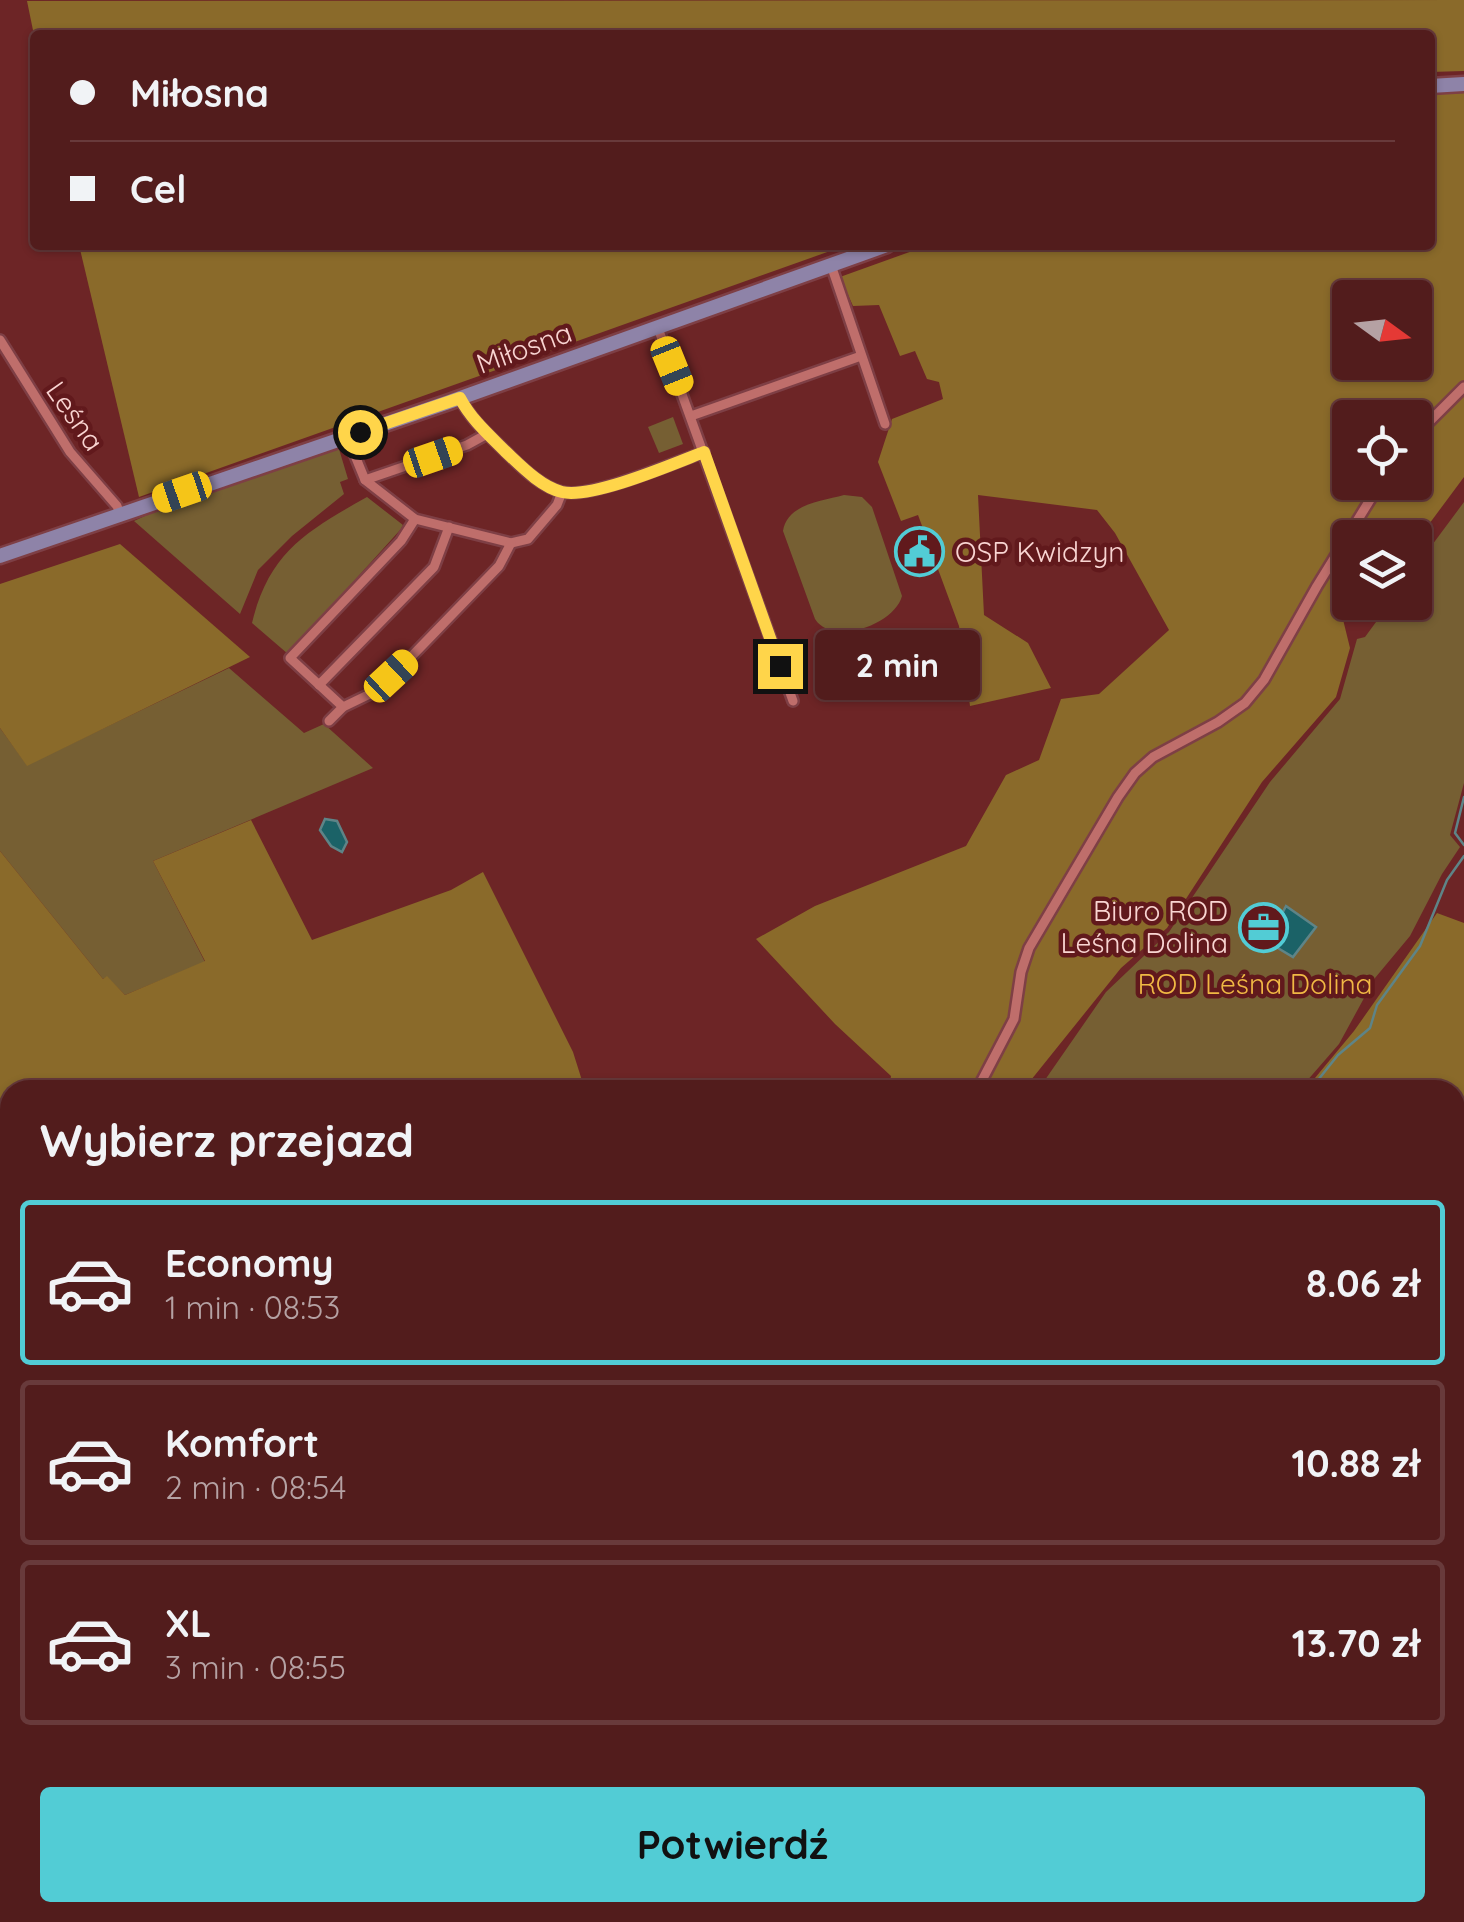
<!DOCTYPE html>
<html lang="pl">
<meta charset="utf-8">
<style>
body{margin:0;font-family:Quicksand,sans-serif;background:#582525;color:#f1f3f6;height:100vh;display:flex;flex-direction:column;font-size:38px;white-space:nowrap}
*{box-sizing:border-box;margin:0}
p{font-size:32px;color:#b5a1a3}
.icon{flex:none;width:55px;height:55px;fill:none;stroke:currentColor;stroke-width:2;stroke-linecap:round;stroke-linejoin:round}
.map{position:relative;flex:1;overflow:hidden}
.details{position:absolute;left:0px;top:1080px;width:1465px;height:842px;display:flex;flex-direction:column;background:#521c1c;border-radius:30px 30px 0 0;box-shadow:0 2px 8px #0004,0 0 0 2px #683a3b}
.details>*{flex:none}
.top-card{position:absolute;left:30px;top:30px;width:1405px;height:220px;border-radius:10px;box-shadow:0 2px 8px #0004,0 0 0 2px #683a3b;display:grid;align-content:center;height:220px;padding:0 40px;background:#521c1c}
.needle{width:65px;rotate:105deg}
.fabs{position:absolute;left:1332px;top:280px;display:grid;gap:20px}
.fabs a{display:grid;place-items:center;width:100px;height:100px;border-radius:10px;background:#521c1c;box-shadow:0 2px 8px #0004,0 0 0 2px #683a3b;font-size:50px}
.end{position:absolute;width:45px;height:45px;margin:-22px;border:12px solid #ffd54a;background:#111;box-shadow:0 0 0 5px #111}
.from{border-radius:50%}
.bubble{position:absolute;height:70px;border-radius:10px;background:#521c1c;box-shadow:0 2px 8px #0004,0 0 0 2px #683a3b;font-size:32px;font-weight:700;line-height:70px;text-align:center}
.car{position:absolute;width:30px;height:60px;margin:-30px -15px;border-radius:12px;box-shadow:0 0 8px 2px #0007;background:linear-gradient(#f5c518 24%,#345 0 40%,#f5c518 0 76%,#345 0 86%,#f5c518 0)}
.top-card b{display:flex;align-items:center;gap:35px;height:95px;font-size:38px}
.top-card b+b{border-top:2px solid #683a3b}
.top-card i{width:25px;height:25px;background:#f1f3f6}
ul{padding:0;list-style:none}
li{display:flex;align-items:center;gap:30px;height:165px;margin:0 20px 15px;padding:0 20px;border:5px solid #683a3b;border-radius:10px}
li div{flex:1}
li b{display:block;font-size:38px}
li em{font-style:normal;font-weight:700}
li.selected{border-color:#52ccd5}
li>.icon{width:90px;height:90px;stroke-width:1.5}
h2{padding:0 40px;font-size:45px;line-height:120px}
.button{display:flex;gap:20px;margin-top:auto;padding:20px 40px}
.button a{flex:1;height:115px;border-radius:10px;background:#52ccd5;color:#111;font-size:40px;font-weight:700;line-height:115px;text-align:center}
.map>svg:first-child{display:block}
</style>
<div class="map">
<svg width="1464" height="1922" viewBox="0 0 1464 1922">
<rect width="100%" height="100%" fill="#6d2526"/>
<g fill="#765f33">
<path d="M673 417 683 444 659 453 648 427Z"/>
<path d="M339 449 348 479 340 482 344 494 292 536 258 570 240 614 134 521 166 506Z"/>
<path d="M844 495 862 497 872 507 902 596C895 624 833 647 815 619L783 531C787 504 822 501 844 495Z"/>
<path d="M367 497 403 525 401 529 288 654 252 623C269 552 307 531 367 497Z"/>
<path d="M1464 502V783L1450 835 1460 847 1442 874 1410 936 1375 978 1339 1044 1299 1090H1038L1106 992 1169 932 1270 782 1340 699 1357 639 1365 637 1390 603 1415 602V568Z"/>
<path d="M229 668 304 733 324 724 373 768 153 861 205 962 125 995 107 977 103 979 0 851V728L27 765Z"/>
</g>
<g fill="#8a6a2a" fill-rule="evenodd">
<path d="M1464 0V71L1430 72V35H35V40L27 1H0Z"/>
<path d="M1464 93V477L1415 543V538H1350V581L1337 595 1350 648 1336 697 1262 782 1167 928 1121 968 1023 1090H889L891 1076 835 1024 756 939 815 906 966 846 1006 775 1039 760 1061 699 1099 694 1169 630 1115 533 1097 510 978 495 984 615 1028 643 1051 688 970 706 959 626 918 515 901 521 878 462 892 419 943 399 939 382 927 379 915 351 900 356 879 305 853 306 840 277 929 245H1430V94ZM1350 298H1415V362H1350ZM1350 418H1415V482H1350Z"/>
<path d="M79 245H847L139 497Z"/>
<path d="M120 544 250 657 27 766 0 728V584Z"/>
<path d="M251 820 312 940 451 890 483 872 573 1052 585 1090H10V1912H1455V1090H1305L1354 1031 1437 913 1464 923V1922H0V851L103 979 107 976 125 995 205 961 153 861Z"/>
</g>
<g fill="#1b6267" stroke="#5e8487" stroke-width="2.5">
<path d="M325 819 337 821 347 842 342 852 331 846 320 830Z"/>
<path d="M1286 906 1316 927 1293 957 1271 944 1269 939Z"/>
</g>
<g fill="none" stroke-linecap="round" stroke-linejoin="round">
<g stroke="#5e8487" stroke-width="2.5">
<path d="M1464 797 1455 833 1464 845"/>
<path d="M1310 1090 1338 1055 1370 1028 1377 1005 1420 946 1447 880 1464 856"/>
<path d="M587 1922 591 1912"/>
</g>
<defs>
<g id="street">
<path d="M831 265 885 424"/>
<path d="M658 328 793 701"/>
<path d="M0 340 70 452 117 506 120 514"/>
<path d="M460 398C471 420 488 434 505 451 520 466 541 487 562 492 591 499 673 463 704 452"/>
<path d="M691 416 861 356"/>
<path d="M347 436 365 480 415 519 511 543 528 539 557 505 562 492"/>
<path d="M1415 436 1464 387"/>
<path d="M365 480 467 445 487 434"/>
<path d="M319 685 434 567 449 527"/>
<path d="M343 707 290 658 401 541 415 519"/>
<path d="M329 721 343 707 372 693 409 659 499 566 511 543"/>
<path d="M977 1090 1014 1019 1021 972 1029 948 1118 797 1135 773 1153 757 1218 722 1245 703 1264 680 1317 586 1381 482"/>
</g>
<g id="primary">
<path d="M1430 86 1464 84"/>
<path d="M0 556 449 402 887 245"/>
</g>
</defs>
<use href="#street" stroke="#7e3f45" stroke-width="14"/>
<use href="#primary" stroke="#7e3f45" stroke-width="19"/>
<use href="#street" stroke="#bf6e6b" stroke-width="9"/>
<use href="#primary" stroke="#8e83a8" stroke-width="14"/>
</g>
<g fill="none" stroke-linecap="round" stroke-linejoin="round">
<path stroke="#ffd54a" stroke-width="12" d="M360 432 460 398C471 419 488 434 505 451 521 466 541 487 562 492 592 499 673 464 704 452L780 666"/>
</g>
<defs>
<symbol id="civic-ring" viewBox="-11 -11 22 22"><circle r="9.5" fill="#61191c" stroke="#52ccd5" stroke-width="1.5"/><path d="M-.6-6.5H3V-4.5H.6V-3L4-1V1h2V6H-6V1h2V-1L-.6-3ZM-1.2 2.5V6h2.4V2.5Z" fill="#52ccd5"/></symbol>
<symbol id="office-ring" viewBox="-11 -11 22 22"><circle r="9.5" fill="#61191c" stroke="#52ccd5" stroke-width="1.5"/><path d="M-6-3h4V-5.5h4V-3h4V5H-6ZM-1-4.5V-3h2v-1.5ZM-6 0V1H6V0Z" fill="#52ccd5"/></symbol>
</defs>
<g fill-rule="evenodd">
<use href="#civic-ring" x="892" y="524" width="55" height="55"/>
<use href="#office-ring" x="1236" y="900" width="55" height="55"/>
</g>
<g text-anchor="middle" stroke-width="9" stroke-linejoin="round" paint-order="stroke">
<g font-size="28" fill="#f9d5d2" stroke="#61191c">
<text transform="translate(524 348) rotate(-20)" y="10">Miłosna</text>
<text transform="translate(75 416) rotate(55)" y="10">Leśna</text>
</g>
<g font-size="28" fill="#f9d5d2" stroke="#61191c" text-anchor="start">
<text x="955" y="562">OSP Kwidzyn</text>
<text x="1228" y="921" text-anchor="end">Biuro ROD<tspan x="1228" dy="32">Leśna Dolina</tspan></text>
</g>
<g font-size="28" fill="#f0b844" stroke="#61191c">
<text x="1255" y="994">ROD Leśna Dolina</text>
</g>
</g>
</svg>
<div class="fabs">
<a><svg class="needle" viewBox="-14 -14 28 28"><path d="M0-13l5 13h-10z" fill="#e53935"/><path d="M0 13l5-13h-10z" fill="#b5a1a3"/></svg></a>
<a><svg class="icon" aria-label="locate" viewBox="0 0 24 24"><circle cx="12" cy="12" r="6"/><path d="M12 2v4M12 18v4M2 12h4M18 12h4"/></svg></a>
<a><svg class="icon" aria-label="layers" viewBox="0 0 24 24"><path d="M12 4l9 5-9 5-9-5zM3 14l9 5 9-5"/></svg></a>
</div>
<i class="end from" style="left:360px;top:432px"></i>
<i class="end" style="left:780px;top:666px"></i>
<div class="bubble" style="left:815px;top:630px;width:165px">2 min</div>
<i class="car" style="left:672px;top:366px;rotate:158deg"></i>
<i class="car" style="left:433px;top:457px;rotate:71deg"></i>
<i class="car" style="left:182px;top:492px;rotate:251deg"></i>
<i class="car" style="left:391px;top:676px;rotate:47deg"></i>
<div class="top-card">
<b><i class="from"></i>Miłosna</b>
<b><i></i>Cel</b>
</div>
<section class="details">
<h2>Wybierz przejazd</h2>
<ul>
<li class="selected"><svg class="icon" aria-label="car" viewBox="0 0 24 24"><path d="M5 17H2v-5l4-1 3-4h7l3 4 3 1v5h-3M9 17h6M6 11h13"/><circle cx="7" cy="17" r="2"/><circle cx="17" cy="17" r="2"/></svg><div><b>Economy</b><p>1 min · 08:53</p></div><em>8.06 zł</em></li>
<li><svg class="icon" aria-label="car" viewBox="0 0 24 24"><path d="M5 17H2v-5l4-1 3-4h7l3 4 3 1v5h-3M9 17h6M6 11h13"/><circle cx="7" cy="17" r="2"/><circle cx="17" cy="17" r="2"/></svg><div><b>Komfort</b><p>2 min · 08:54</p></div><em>10.88 zł</em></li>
<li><svg class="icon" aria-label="car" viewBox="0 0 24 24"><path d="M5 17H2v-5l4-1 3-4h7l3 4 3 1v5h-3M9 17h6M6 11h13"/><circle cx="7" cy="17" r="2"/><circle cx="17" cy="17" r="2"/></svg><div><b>XL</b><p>3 min · 08:55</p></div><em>13.70 zł</em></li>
</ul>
<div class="button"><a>Potwierdź</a></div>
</section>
</div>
